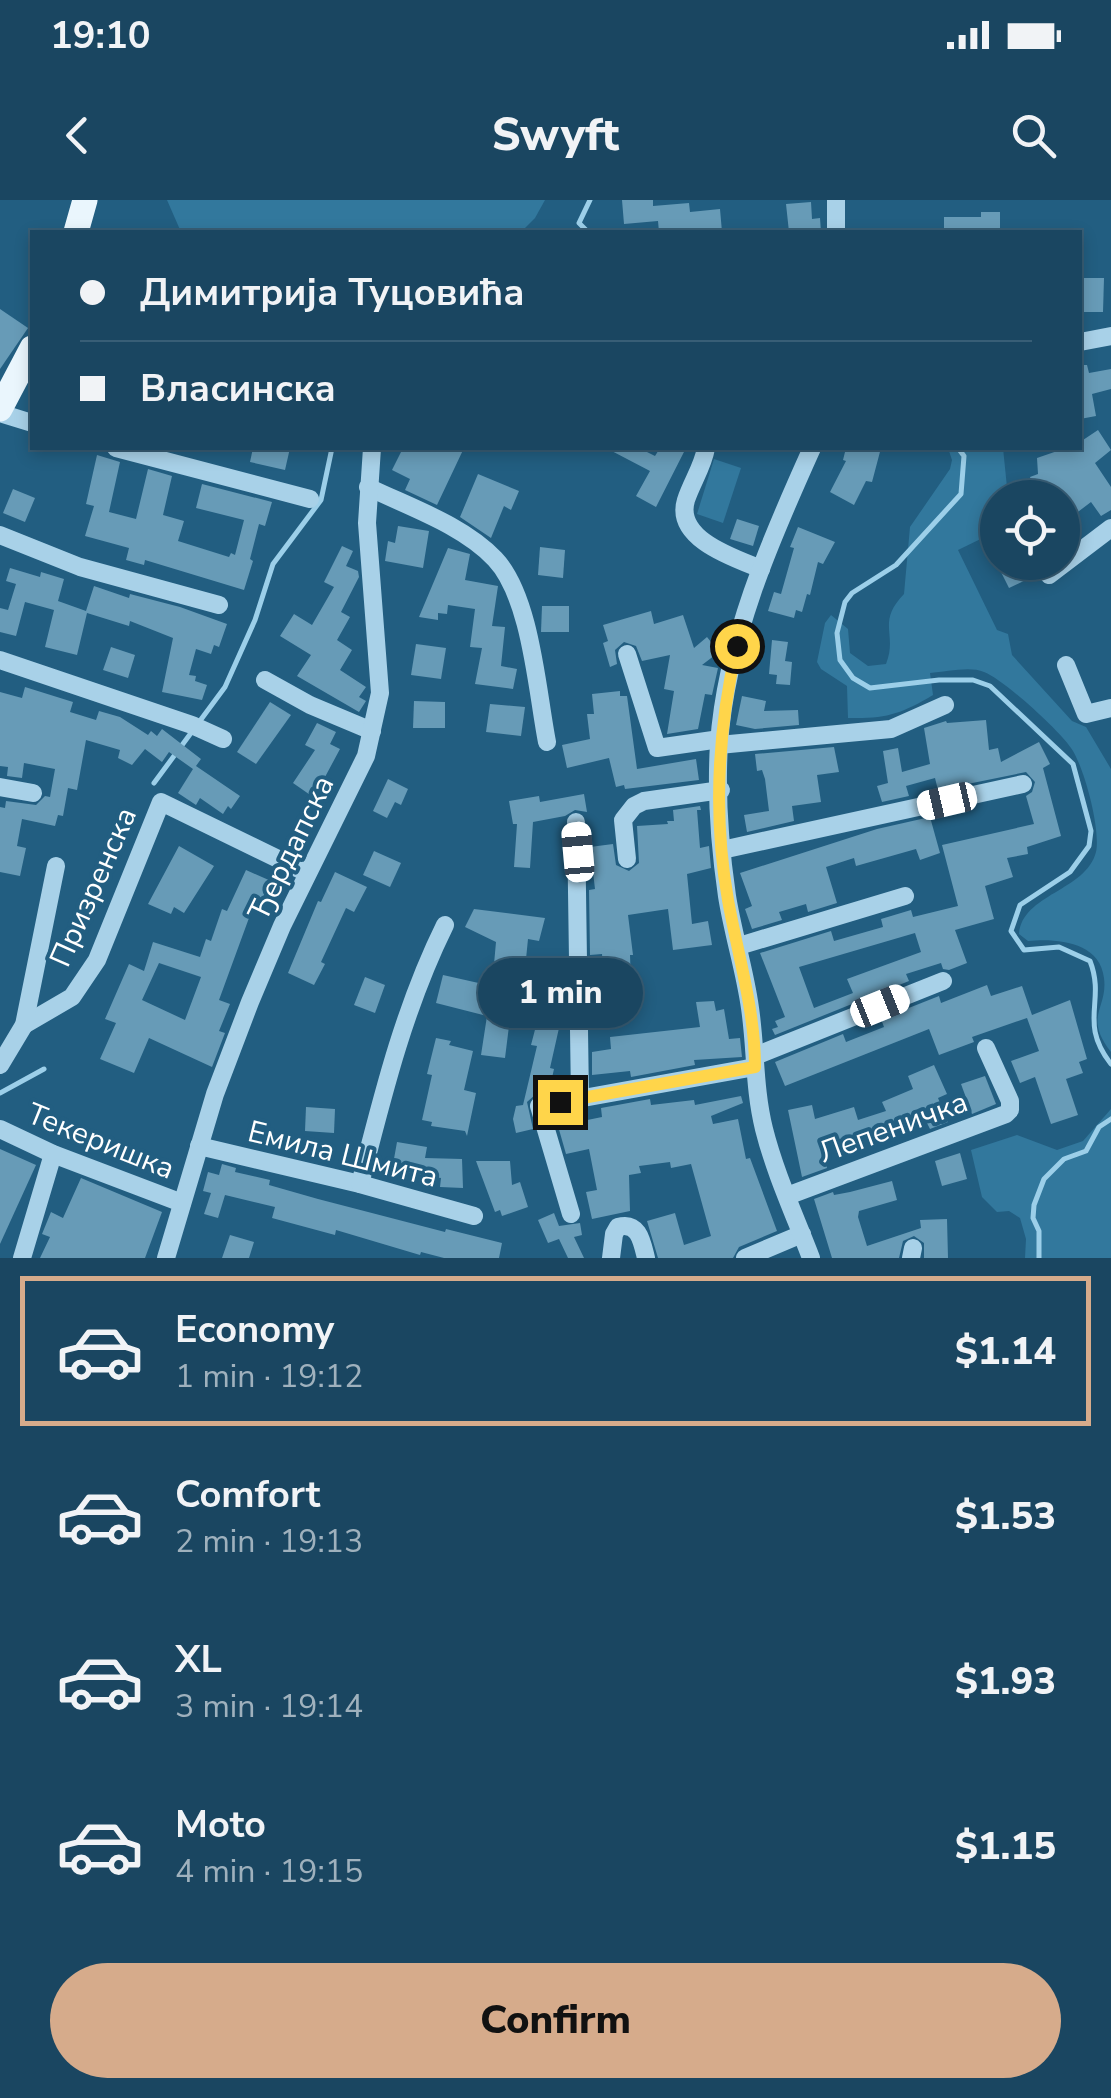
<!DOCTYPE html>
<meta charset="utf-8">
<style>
body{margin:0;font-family:"Nunito Sans",sans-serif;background:#234d67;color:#f1f3f6;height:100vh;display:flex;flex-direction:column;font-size:38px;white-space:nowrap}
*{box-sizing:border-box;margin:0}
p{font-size:32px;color:#9fb1bd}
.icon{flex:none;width:55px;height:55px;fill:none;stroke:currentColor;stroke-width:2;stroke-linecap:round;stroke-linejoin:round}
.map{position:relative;height:1058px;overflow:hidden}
.drawer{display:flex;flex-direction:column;background:#1a4661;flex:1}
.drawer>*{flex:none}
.banner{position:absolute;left:30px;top:30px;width:1052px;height:220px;border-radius:0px;box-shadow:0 5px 15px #0003,0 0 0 2px #385e76;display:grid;align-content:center;height:220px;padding:0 50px;background:#1a4661}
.fabs{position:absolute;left:980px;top:280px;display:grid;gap:20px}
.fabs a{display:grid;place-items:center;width:100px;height:100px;border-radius:50%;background:#1a4661;box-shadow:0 5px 15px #0003,0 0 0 2px #385e76;font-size:50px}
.end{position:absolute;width:45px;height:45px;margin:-22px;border:12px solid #ffd54a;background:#111;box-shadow:0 0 0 5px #111}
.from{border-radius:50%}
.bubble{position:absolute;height:70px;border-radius:35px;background:#1a4661;box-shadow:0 5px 15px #0003,0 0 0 2px #385e76;font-size:32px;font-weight:800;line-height:70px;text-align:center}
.car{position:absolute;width:30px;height:60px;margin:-30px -15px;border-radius:12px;box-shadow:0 0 8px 2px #0007;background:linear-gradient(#fff 24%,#345 0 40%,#fff 0 76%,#345 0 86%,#fff 0)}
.banner b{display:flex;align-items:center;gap:35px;height:95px;font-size:38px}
.banner b+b{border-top:2px solid #385e76}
.banner i{width:25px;height:25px;background:#f1f3f6}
ul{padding:18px 0 0;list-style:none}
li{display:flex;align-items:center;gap:30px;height:150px;margin:0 20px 15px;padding:0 30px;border:5px solid transparent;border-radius:0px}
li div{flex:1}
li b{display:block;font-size:38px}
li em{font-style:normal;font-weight:800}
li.selected{border-color:#d6ab8b}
li>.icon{width:90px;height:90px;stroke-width:1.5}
.action{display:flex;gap:20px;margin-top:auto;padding:20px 50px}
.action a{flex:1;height:115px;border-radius:60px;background:#d6ab8b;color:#111;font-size:40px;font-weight:800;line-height:115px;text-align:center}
.status{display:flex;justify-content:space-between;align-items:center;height:70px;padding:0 50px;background:#1a4661;direction:ltr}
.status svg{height:28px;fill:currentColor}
header{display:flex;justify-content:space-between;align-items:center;height:130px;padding:0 50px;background:#1a4661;font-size:45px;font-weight:800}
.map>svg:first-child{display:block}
</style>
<div class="status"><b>19:10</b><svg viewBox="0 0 49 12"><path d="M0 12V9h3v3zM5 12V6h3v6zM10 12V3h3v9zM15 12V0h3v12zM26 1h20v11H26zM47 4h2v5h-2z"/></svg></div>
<header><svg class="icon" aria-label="back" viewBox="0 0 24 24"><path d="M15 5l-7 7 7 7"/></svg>Swyft<svg class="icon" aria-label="search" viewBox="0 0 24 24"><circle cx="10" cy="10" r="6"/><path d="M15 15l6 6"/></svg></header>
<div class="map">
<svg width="1111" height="1058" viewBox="0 0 1111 1058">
<rect width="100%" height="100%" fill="#225e81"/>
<g fill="#32789d">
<path d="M167 0H545L535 18 521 32H181Z"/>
<path d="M948 248H1003L1008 297 998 298 997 331 958 350 997 430 1008 434 1012 455 1072 521 1086 527 1111 569V852C1083 816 1108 809 1104 778 1100 741 1055 738 1028 741L1019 734C1022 694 1086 691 1096 652 1101 630 1084 566 1071 548 1059 530 1003 479 984 472 970 466 946 472 930 473L933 495C901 514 886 519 848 518L847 486 821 469 817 462 825 423 831 415 848 429 850 453 868 466 886 464C898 434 876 423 904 394L910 327 950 269 952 260Z"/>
<path d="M714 259 741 268 723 323 697 314Z"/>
<path d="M1111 909V1058H1025L1026 1039 1020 1018 1009 1011 997 1012 982 997 971 950 1017 935 1057 950 1083 941Z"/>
</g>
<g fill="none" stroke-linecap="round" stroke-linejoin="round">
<g stroke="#9ccfe9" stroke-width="5">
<path d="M588 32 579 23 590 0"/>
<path d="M958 248 964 256 961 294 896 365 852 393 845 402 837 433 840 460 853 478 870 488 939 480H973L990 486 1073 564 1091 631 1089 646 1070 672 1020 705 1011 731 1024 750 1059 747 1090 761C1106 802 1078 822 1111 864"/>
<path d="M154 583 225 487 255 420 273 364 321 300 332 248"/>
<path d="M0 893 44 869"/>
<path d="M1039 1058V1031L1033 1018 1034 1005 1044 979 1064 959 1086 951 1099 927 1111 919"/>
</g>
</g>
<g fill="#679bb7" fill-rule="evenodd">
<path d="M622 0H653V6L689 3 690 12 720 9 722 32H659L658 21 624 24Z"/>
<path d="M811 2 812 19 820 18 821 32H789L786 4Z"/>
<path d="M981 12H1000V32H944V17H981Z"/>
<path d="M1084 78H1104L1103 112H1084Z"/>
<path d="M0 109 28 128 0 169Z"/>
<path d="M1080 165H1087L1089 173 1111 169V189L1092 194 1096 216 1080 219Z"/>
<path d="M1098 230 1111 250 1095 263 1111 287V310L1101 316 1091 302 1062 324V298H1038L1030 277 1038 274 1037 258 1066 248H1080V242Z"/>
<path d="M253 248H290L285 270 250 262Z"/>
<path d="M403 248H464L437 305 405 290 410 279 392 270Z"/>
<path d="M606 248H639L655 256 660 248H686L656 307 636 296 650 271Z"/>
<path d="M846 248H881L872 282 866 281 854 305 830 292 846 261 843 260Z"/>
<path d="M97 255 120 262 109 312 136 319 148 269 172 276 163 315 184 321 178 341 229 357 231 353 235 355 244 320 196 308 202 284 272 302 265 326 259 324 250 359 253 361 244 390 145 360 144 365 126 360 129 348 85 336 94 306 86 304Z"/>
<path d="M478 274 519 291 511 310 504 306 491 338 460 317Z"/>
<path d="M13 289 35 298 25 322 3 313Z"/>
<path d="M737 319 759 326 753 346 730 339Z"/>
<path d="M398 326 429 331 423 368 385 361 388 341 395 343Z"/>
<path d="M798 327 835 342 823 364 818 362 810 395 807 394 802 412 796 410 794 418 768 411 774 392 781 394 794 348 790 347Z"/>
<path d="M342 346 353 351 346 366 358 371 359 377 341 412 350 417 337 440 352 450 340 470 366 487 359 497 366 501 359 512 297 476 311 455 280 436 294 414 312 425 334 387 324 382Z"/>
<path d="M540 347 565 350 563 378 538 375Z"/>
<path d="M448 348 470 354 465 380 498 386 492 426 505 427 501 466 517 469 513 489 475 484 482 448 470 447 475 409 448 405 447 414 438 413V420L419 417Z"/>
<path d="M996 362H1025L1032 377 1009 388Z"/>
<path d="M10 368 40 377 41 372 64 379 58 401 86 411 94 386 129 398 130 394 180 407 227 424 219 447 214 445 211 454 196 449 189 475 196 476 195 481 207 485 202 500 162 492 173 438 130 421 129 426 87 413 77 455 45 447 54 410 25 402 16 436 0 432V408L8 410 16 384 6 381Z"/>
<path d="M542 406H569V432H541Z"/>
<path d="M651 411 654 424 683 415 694 448 707 437 719 452 702 465 718 468 712 495 705 494 698 529 667 534 674 491 664 489 670 455 642 461 636 446 624 442 615 450 617 464 610 467 603 443 608 441 603 425Z"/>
<path d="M772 440 788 442 785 461 792 462 790 485 776 484 777 475 769 474Z"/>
<path d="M416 444 446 448 441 479 411 475Z"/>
<path d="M111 447 135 455 128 478 103 470Z"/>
<path d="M25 487 73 502 70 512 96 520 99 511 120 517 148 535 151 531 157 536 162 529 201 559 196 566 240 596 231 609 228 606 223 614 200 598 196 605 178 593 193 569 169 552 162 562 145 549 132 565 118 558 120 550 86 540 77 590 68 588 63 616 58 615 55 626 22 619 17 646 26 648 20 676 0 672V607L5 608 6 601 36 605 45 596 50 597 55 569 24 563 22 578 7 576 8 567 0 566V492L22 498Z"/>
<path d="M620 491V496H627L637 569 696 559 699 580 625 589 624 585 616 587 609 558 567 568 562 545 590 539 587 514H594L592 494Z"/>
<path d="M742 496 766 501 764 511 798 510 799 525 755 529 736 525Z"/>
<path d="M414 501 445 502V528H413Z"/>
<path d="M270 502 291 515 256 564 237 552Z"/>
<path d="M490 504 525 507 521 536 486 532Z"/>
<path d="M986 520 989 550 998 548 1001 562 1039 542 1050 564 1043 568 1061 636 1027 647 1028 654 1007 658 1013 677 985 686 994 719 955 730 967 763 949 770 943 769 941 763 906 774 909 781 775 835 772 829 778 827 775 821 785 817 760 753 831 731 834 741 883 727 881 719 911 710 913 717 958 706 942 645 1034 624 1026 596 1032 592 1035 582 1026 572 938 590 935 578 906 586 909 596 882 602 877 586 888 583 883 551 898 548 902 572 930 564 924 528 946 521 947 523ZM915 733 921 752 847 779 853 793 814 808 799 767Z"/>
<path d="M317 523 336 532 330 544 340 549 325 577 328 580 316 599 293 583 315 550 305 545Z"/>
<path d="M834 547 839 572 817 575 821 602 792 606 794 621 747 632 744 615 769 611 765 579 762 570 757 571 755 554Z"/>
<path d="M388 579 408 589 401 605 395 602 387 618 373 611Z"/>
<path d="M584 594 587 612 575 610 565 616 533 622 530 668 514 667 517 624H513L509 601 539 596 540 602Z"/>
<path d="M700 606 701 610H697L700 648 709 646 711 668 687 674 692 724 708 721 712 745 673 750 668 709 628 715 633 755H630L631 782 604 783 602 754 590 755 589 690 595 689 590 647 613 644 616 665 629 671 639 663 637 626 668 624 667 621H674L673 610Z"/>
<path d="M930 617 940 653 920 660 916 649 856 666 854 658 826 667 837 703 808 712 806 704 779 712 782 720 752 729 745 709 752 706 740 673 877 629Z"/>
<path d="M179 646 214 666 184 713 174 707 171 714 148 704Z"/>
<path d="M374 651 401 663 390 687 363 675Z"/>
<path d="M246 670 271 681 258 709 253 707 219 800 230 804 219 831 225 833 212 867 149 838 134 873 100 859 116 823 105 819 129 764 144 771 153 742 200 757 206 739 211 741 222 709 227 711ZM159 763 201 777 185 820 142 800Z"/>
<path d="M335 672 367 687 354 712 346 708 321 762 325 764 314 785 288 773 318 701 321 702Z"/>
<path d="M474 709 545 718 539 741 528 739 524 779 515 778 505 858 481 855 487 816 436 803 443 775 492 786 496 742 465 727Z"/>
<path d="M365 777 385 785 375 813 354 805Z"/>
<path d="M987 785 991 796 1022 786 1032 815 1070 800 1087 859 1079 862 1083 873 1066 879 1078 915 1051 924 1035 877 1020 883 1011 861 1039 851 1027 818 972 837 974 842 939 855 929 829 785 886 775 862 843 834 846 842 884 827 881 819 939 796 941 803Z"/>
<path d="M714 801 716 811 724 809 729 839 740 838 742 857 694 860 695 865 631 877 630 871 592 875V852L611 849 610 837 700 827 696 802Z"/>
<path d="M537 822 559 828 550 868 554 869 549 891 536 894 527 902 533 929 516 933 513 919 516 906 523 905 537 846 531 845Z"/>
<path d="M436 838 451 841 449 845 473 851 464 890 476 893 467 936 465 931 431 926 432 922 422 920 432 875 427 874Z"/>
<path d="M934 865 947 894 938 898 948 922 930 929 925 919 894 932 891 924 821 945 827 968 802 977 788 910 812 905 815 919 854 907 858 920 886 911 882 902 913 889 908 876Z"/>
<path d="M985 876 996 904 972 914 961 884Z"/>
<path d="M741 896 743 903 711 916 713 924 738 919 746 959 750 958 777 1031 739 1047 733 1058H658L647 1021 675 1013 684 1045 711 1036 691 964 671 968 670 962 639 966 641 973 629 975 630 1011 592 1019 586 992 597 990 589 949 566 954 558 926 602 917 601 908 650 899 651 905 694 900 695 905Z"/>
<path d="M306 907 335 909 334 933 305 931Z"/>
<path d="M397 942 427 947 425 958 462 959 463 988 440 987 441 978 392 970Z"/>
<path d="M0 949 36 965 0 1044Z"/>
<path d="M960 953 967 979 942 986 935 961Z"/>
<path d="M476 961H510L512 985 520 982 528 1007 502 1016 500 1010 495 1012Z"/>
<path d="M222 964 236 968 235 972 270 980 269 985 318 999 445 1032 446 1029 502 1043 499 1058H444L421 1052 420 1055 336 1030 335 1035 272 1018 275 1007 225 995 218 1018 204 1014 211 993 203 991 208 972 219 975Z"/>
<path d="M81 978 162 1012 145 1058H40L50 1037 42 1034 51 1012 63 1018Z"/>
<path d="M892 981 897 1000 859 1011 858 1017 867 1046 921 1028 920 1020 947 1019 948 1058H924V1043L914 1036 903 1041 899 1058H832L814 999 833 992 834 995 850 992Z"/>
<path d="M554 1013 559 1026 580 1023 582 1035 574 1037 584 1058H568L559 1039 548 1043 538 1020Z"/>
<path d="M230 1035 254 1042 249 1058H222Z"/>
</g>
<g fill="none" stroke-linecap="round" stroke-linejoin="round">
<g stroke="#a8d1e8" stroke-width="18">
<path d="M836 0V32"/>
<path d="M1080 142 1111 136"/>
<path d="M0 213 32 223"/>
<path d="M116 248 310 299"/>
<path d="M706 248C703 266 692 282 686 300 674 339 734 358 761 369"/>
<path d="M368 287C409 307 463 325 495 359 531 397 537 491 547 542"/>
<path d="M0 335 80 367 219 405"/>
<path d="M1049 375 1111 328"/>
<path d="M627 454 657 548 720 539"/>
<path d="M0 460 192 525 223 539"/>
<path d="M1066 465 1086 514 1111 508"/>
<path d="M265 480 310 505 372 531"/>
<path d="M719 545 891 529 945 505"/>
<path d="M0 587 33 593"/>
<path d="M576 622 580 899"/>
<path d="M722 650 1023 584"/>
<path d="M627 659 623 620 634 606 644 601 721 590"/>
<path d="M739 746 905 696"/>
<path d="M24 825 72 797 97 760 161 602 307 673"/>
<path d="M755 856 943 781"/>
<path d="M0 865 24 825 56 666"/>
<path d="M0 929 53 954 182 1003"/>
<path d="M199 946 360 984 474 1016"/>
<path d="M360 984C383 894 404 808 445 725"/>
<path d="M787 996 1006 914 1010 910V901L986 848"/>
<path d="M571 1014 539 906 755 867"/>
<path d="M22 1058 53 954"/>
<path d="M166 1058 215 894 250 802 282 726 366 556 380 493 367 323 372 248"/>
<path d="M611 1058 614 1034 618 1027C639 1021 642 1042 646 1058"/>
<path d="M745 1058 802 1034"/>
<path d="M811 1058C795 1016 775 973 764 929 754 889 756 849 750 808 745 771 733 734 727 696 720 648 716 593 719 544 726 441 770 341 812 248"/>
<path d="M911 1058 913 1048"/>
</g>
<g stroke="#eaf6fd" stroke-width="25">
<path d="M76 32 85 0"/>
<path d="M0 209 32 148"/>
</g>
</g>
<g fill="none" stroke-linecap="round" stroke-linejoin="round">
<path stroke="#ffd54a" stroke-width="12" d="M560 902 755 867C755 810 738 756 728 700 713 616 718 529 737 446"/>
</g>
<g text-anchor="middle" stroke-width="8" stroke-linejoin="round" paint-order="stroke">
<g font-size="30" fill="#fff" stroke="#225e81">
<text transform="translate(291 648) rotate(-64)" y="10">Ђердапска</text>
<text transform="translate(93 687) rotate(-66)" y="10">Призренска</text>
<text transform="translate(893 927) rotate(-20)" y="10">Лепеничка</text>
<text transform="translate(101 941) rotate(22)" y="10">Текеришка</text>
<text transform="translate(343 954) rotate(14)" y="10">Емила Шмита</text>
</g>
</g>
</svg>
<div class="fabs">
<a><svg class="icon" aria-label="locate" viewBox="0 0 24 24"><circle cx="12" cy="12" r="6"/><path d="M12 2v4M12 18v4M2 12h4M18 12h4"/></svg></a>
</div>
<i class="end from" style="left:737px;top:446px"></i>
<i class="end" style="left:560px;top:902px"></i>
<div class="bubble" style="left:478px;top:758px;width:165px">1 min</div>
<i class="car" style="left:947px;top:601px;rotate:257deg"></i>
<i class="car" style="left:578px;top:652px;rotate:355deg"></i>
<i class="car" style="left:880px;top:806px;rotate:68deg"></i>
<div class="banner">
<b><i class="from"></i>Димитрија Туцовића</b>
<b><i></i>Власинска</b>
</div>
</div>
<section class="drawer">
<ul>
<li class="selected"><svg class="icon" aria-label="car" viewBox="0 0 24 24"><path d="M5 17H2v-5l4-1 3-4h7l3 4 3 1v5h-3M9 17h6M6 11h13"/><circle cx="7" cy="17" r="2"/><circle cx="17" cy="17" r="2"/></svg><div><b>Economy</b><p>1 min · 19:12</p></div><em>$1.14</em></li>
<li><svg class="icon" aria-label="car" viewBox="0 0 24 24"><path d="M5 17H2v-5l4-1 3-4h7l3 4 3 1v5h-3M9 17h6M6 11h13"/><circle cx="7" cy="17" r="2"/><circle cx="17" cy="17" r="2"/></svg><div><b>Comfort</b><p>2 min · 19:13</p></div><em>$1.53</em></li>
<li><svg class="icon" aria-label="car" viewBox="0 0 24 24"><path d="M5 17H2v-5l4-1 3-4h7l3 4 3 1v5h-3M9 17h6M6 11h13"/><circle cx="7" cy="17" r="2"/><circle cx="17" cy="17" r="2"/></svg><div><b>XL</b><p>3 min · 19:14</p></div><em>$1.93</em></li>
<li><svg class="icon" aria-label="car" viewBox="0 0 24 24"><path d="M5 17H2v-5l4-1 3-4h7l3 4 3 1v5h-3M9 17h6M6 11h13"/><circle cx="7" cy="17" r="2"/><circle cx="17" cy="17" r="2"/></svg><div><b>Moto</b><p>4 min · 19:15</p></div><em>$1.15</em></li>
</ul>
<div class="action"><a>Confirm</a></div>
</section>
